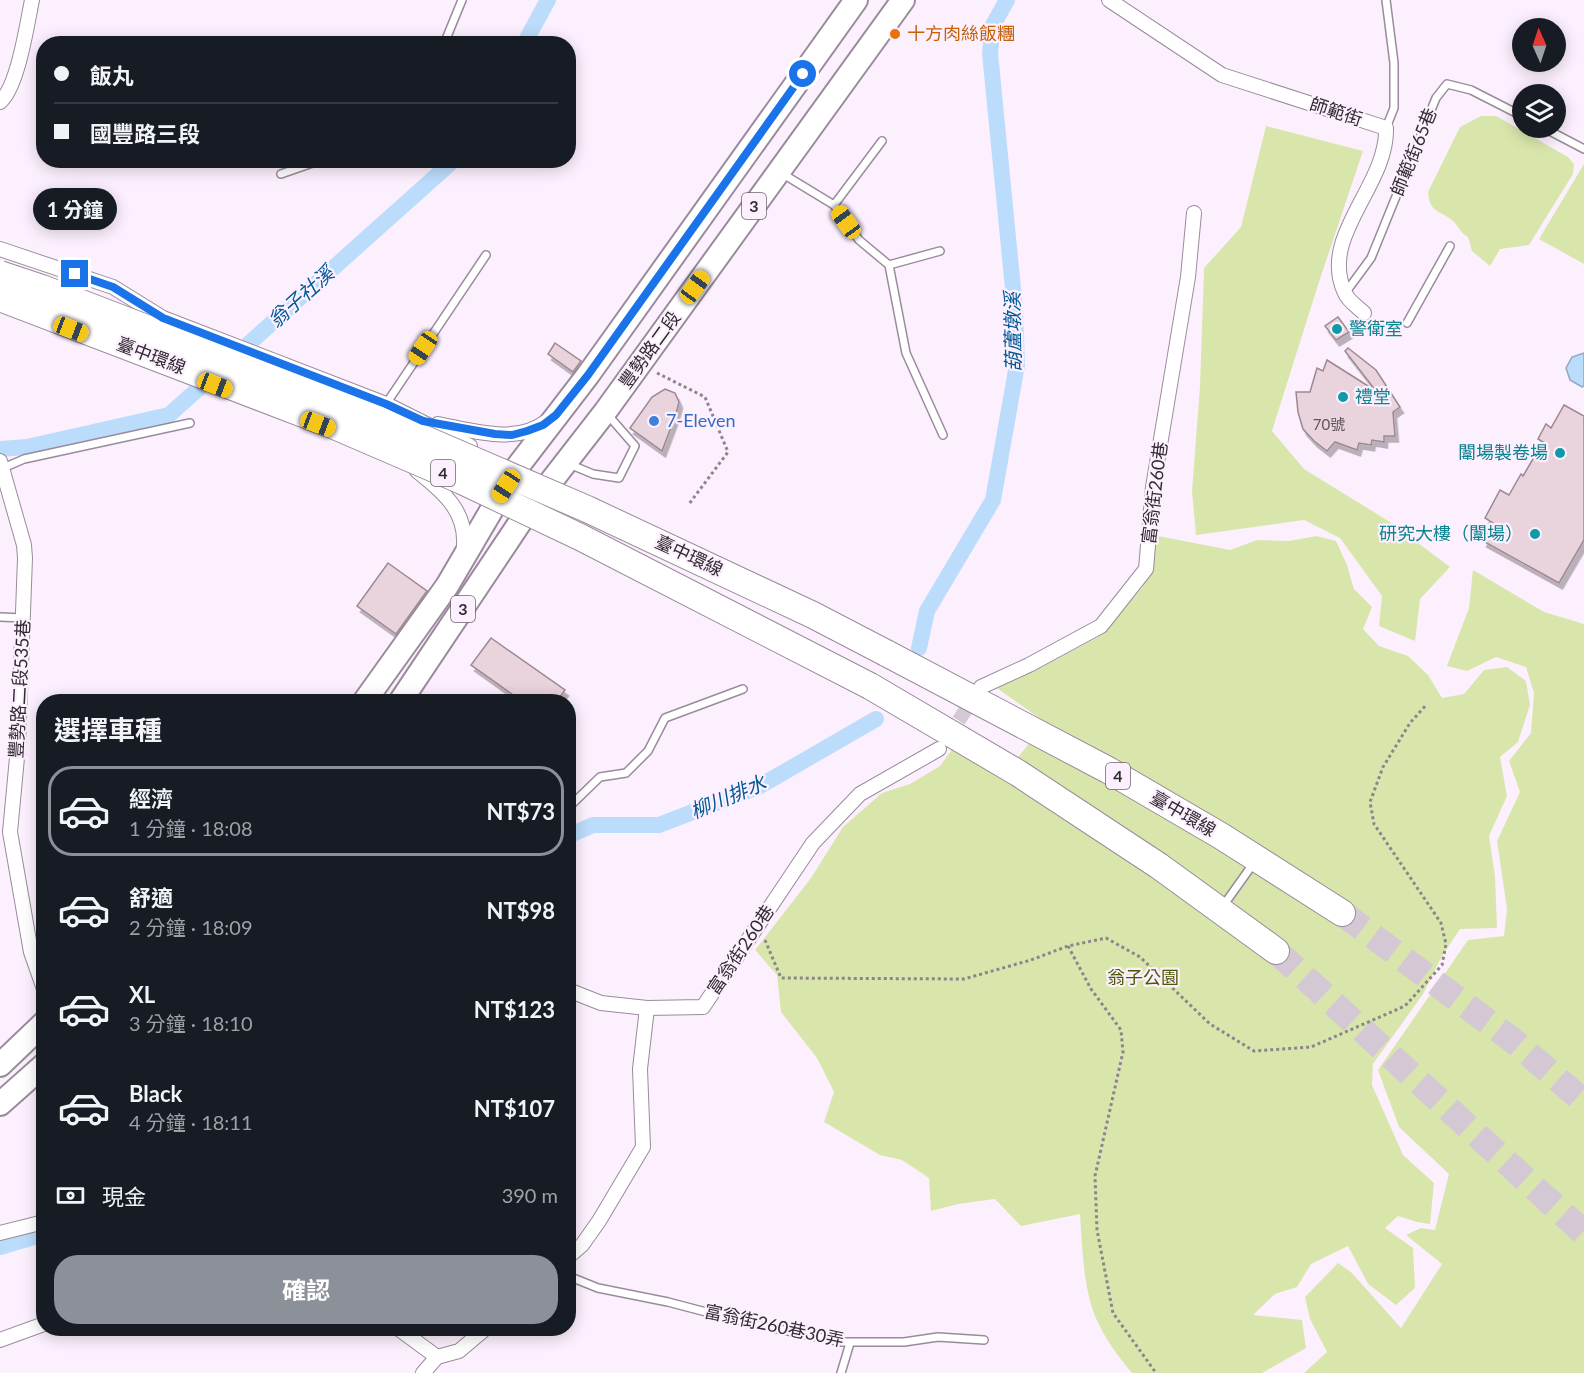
<!DOCTYPE html>
<html lang="zh-TW">
<meta charset="utf-8">
<style>
body{margin:0;font-family:Lato,"Noto Sans TC",sans-serif;background:#20242c;color:#f1f3f6;height:100vh;display:flex;flex-direction:column;font-size:22px;white-space:nowrap}
*{box-sizing:border-box;margin:0}
p{font-size:20px;color:#9ea1a6}
.icon{flex:none;width:33px;height:33px;fill:none;stroke:currentColor;stroke-width:2;stroke-linecap:round;stroke-linejoin:round}
.map{position:relative;flex:1;overflow:hidden}
.sheet{position:absolute;left:36px;top:694px;width:540px;height:642px;display:flex;flex-direction:column;background:#171b24;border-radius:24px;box-shadow:0 3px 15px #0003}
.sheet>*{flex:none}
.guide{position:absolute;left:36px;top:36px;width:540px;height:132px;border-radius:24px;box-shadow:0 3px 15px #0003;display:grid;align-content:center;height:132px;padding:0 18px;background:#171b24}
.needle{width:39px;rotate:357deg}
.fabs{position:absolute;left:1512px;top:18px;display:grid;gap:12px}
.fabs a{display:grid;place-items:center;width:54px;height:54px;border-radius:50%;background:#171b24;box-shadow:0 3px 15px #0003;font-size:30px}
.end{position:absolute;width:27px;height:27px;margin:-14px;border:8px solid #1a73e8;background:#fff;box-shadow:0 0 0 3px #fff}
.from{border-radius:50%}
.bubble{position:absolute;height:42px;border-radius:21px;background:#171b24;box-shadow:0 3px 15px #0003;font-size:20px;font-weight:700;line-height:42px;text-align:center}
.car{position:absolute;width:18px;height:36px;margin:-18px -9px;border-radius:8px;box-shadow:0 0 4px 2px #0007;background:linear-gradient(#f5c518 24%,#345 0 40%,#f5c518 0 76%,#345 0 86%,#f5c518 0)}
.guide b{display:flex;align-items:center;gap:21px;height:57px;font-size:22px}
.guide b+b{border-top:2px solid #363941}
.guide i{width:15px;height:15px;background:#f1f3f6}
ul{padding:0;list-style:none}
li{display:flex;align-items:center;gap:18px;height:90px;margin:0 12px 9px;padding:0 6px;border:3px solid transparent;border-radius:24px}
li div{flex:1}
li b{display:block;font-size:22px}
li em{font-style:normal;font-weight:700}
li.selected{border-color:#8c9099}
li>.icon{width:54px;height:54px;stroke-width:1.5}
h2{padding:0 18px;font-size:27px;line-height:72px}
.pay{display:flex;align-items:center;gap:15px;height:66px;padding:0 18px;font-size:22px}
.pay p{margin-inline-start:auto}
.button{display:flex;gap:12px;margin-top:auto;padding:12px 18px}
.button a{flex:1;height:69px;border-radius:24px;background:#8c9099;color:#fff;font-size:24px;font-weight:700;line-height:69px;text-align:center}
.map>svg:first-child{display:block}
</style>
<div class="map">
<svg width="1584" height="1373" viewBox="0 0 1584 1373">
<defs>
<filter id="shadow"><feDropShadow dx="3.5" dy="6" stdDeviation="0" flood-color="#0004"/></filter>
</defs>
<rect width="100%" height="100%" fill="#fdf0fe"/>
<g fill="#d9e6ab">
<path d="M1481 116H1496L1568 157 1574 164 1573 174 1529 245 1500 249 1490 266 1472 251 1468 237C1461 233 1460 229 1455 223 1442 209 1430 216 1428 192L1460 127Z"/>
<path d="M1266 126 1363 151 1318 285 1272 431 1304 469 1390 522 1450 567 1420 599 1415 641 1379 626 1382 596 1340 538 1304 520 1196 535 1192 491 1200 387 1204 268 1241 227Z"/>
<path d="M1584 164V264L1539 239Z"/>
<path d="M1153 535 1230 550 1257 540 1289 541 1317 536 1336 541 1347 565 1354 589 1372 607 1363 629 1379 646 1408 656 1428 675 1442 698 1464 694 1484 670 1507 667 1526 681 1530 705 1518 742 1500 757 1507 796 1489 836 1495 876 1497 928 1460 929 1442 956 1423 994 1373 1064 1372 1085 1403 1155 1434 1183 1430 1224 1417 1222 1398 1216 1385 1228 1413 1248 1415 1288 1396 1305 1368 1284 1348 1246 1311 1264 1297 1287 1275 1294 1253 1315 1302 1320 1306 1348 1262 1373H1132C1116 1354 1100 1332 1092 1308 1083 1279 1082 1245 1080 1214L1021 1226 995 1199 958 1204 931 1211 929 1178 902 1160 880 1155 824 1122 834 1092 817 1058 781 1012 777 975 755 950 811 878 843 827 882 793 910 784 940 766 956 744 1004 776 1045 722 991 684 1007 675 1038 669 1098 637 1142 588 1154 564Z"/>
<path d="M1473 570 1544 612 1584 624V1373H1304L1327 1352 1310 1319 1305 1297 1338 1263 1352 1273 1401 1328 1442 1264 1406 1235 1421 1228 1435 1230 1449 1174 1399 1127 1378 1070 1468 940 1504 936 1507 909 1497 841 1520 792 1509 761 1531 733 1534 693 1526 667 1496 657 1467 671 1447 666 1469 608Z"/>
</g>
<path fill="#bcdcfc" stroke="#92a7bf" stroke-width="1.5" d="M1584 353V386L1582 387 1570 380 1566 368 1572 357Z"/>
<g fill="none" stroke-linecap="round" stroke-linejoin="round">
<g stroke="#bcdcfc" stroke-width="16">
<path d="M524 44 548 0"/>
<path d="M0 449 27 447 169 415 454 160"/>
<path d="M919 648 927 611 993 500 1017 365 1015 309 990 53 993 25 1007 0"/>
<path d="M568 836 593 825H659L760 786 876 719"/>
<path d="M0 1247 44 1234"/>
</g>
</g>
<g fill="#e9d3dc" stroke="#9d8892" stroke-width="1.5" filter="url(#shadow)">
<path d="M1338 317 1349 332 1336 340 1325 326Z"/>
<path d="M555 343 581 361 573 372 548 354Z"/>
<path d="M1348 348 1376 370 1400 407 1393 412 1395 436H1384V442L1372 440 1371 445 1359 443 1357 450 1335 442 1327 451 1314 441 1303 429 1298 412 1296 392H1310L1317 368 1323 371 1327 360 1376 391 1345 351Z"/>
<path d="M665 389 675 393 679 402 676 414 662 451 630 428 652 397Z"/>
<path d="M1564 405 1584 416V540L1559 583 1483 541 1493 523 1485 518 1500 490 1509 495 1521 474 1523 476 1543 442 1538 439 1546 424 1551 428Z"/>
<path d="M388 563 427 591 396 634 357 606Z"/>
<path d="M491 638 565 690 556 702H523L471 665Z"/>
</g>
<g fill="none" stroke-linecap="round" stroke-linejoin="round">
<path stroke="#d4c8d5" stroke-width="14" stroke-dasharray="14 7" stroke-linecap="butt" d="M947 738 975 696"/>
<g stroke="#d4c8d5" stroke-width="26" stroke-dasharray="26 13" stroke-linecap="butt">
<path d="M1342 913 1515 1042 1584 1102"/>
<path d="M1276 951 1584 1233"/>
</g>
<defs>
<g id="lane">
<path d="M1386 0 1394 63V108L1386 128"/>
<path d="M444 44 462 0"/>
<path d="M1544 128 1584 149"/>
<path d="M281 174 321 160"/>
<path d="M783 174 834 205 859 240 889 265 906 353 943 435"/>
<path d="M834 205 882 141"/>
<path d="M889 265 940 251"/>
<path d="M1346 292 1371 258 1436 98 1447 84 1471 90 1522 116"/>
<path d="M1407 323 1450 246"/>
<path d="M386 404 486 255"/>
<path d="M569 464 593 474 619 478 635 446 608 415"/>
<path d="M1 469 24 459 190 423"/>
<path d="M0 617 23 618"/>
<path d="M568 808 600 777 626 773 648 751 665 718 743 689"/>
<path d="M1223 906 1253 864"/>
<path d="M568 1276 598 1288 668 1302 744 1322 842 1342H904L938 1337 984 1340"/>
<path d="M841 1373 850 1343"/>
</g>
<g id="street">
<path d="M1109 0 1222 75 1386 128C1388 186 1318 236 1345 293 1348 301 1358 307 1364 313"/>
<path d="M0 102C18 87 27 24 32 0"/>
<path d="M0 249 113 287 163 318 386 404 470 446"/>
<path d="M438 424C474 431 516 445 547 421"/>
<path d="M0 461 24 545 25 558 18 747 10 832 31 952 44 989"/>
<path d="M417 471C445 493 470 514 463 554"/>
<path d="M981 687 1029 665 1101 626 1146 569 1153 487 1188 277 1194 213"/>
<path d="M568 990 601 1003 647 1008 703 1007 813 843 860 794 939 749"/>
<path d="M0 1233 40 1223 44 1218"/>
<path d="M568 1257 582 1245 599 1221 643 1147 640 1069 647 1008"/>
<path d="M399 1329 437 1357"/>
<path d="M0 1340 44 1324"/>
<path d="M437 1357 459 1351 485 1329"/>
<path d="M423 1373 437 1357"/>
</g>
<g id="primary">
<path d="M364 702 447 586 515 470 588 375 856 0"/>
<path d="M400 702 525 515 605 412 903 0"/>
<path d="M0 1065 44 1023"/>
<path d="M0 1104 44 1065"/>
</g>
<g id="highway">
<path d="M886 653 1108 770 1221 836 1342 913"/>
<path d="M870 686 1018 773 1159 866 1276 951"/>
</g>
</defs>
<use href="#lane" stroke="#998b9b" stroke-width="10"/>
<use href="#street" stroke="#998b9b" stroke-width="16"/>
<use href="#primary" stroke="#998b9b" stroke-width="26"/>
<use href="#highway" stroke="#998b9b" stroke-width="28"/>
<g stroke="#8d848e" stroke-width="3" stroke-dasharray="3 3" stroke-linecap="butt">
<path d="M657 373 705 397 728 452 689 504"/>
<path d="M765 940 781 978 964 979 1031 960 1068 946 1106 938 1140 957 1210 1024 1254 1051 1311 1047 1405 1006 1442 965 1446 944 1441 923 1374 824 1370 802 1383 767 1410 723 1426 705"/>
<path d="M1068 946 1091 989 1121 1030 1123 1052 1095 1176 1097 1230 1113 1313 1156 1373"/>
</g>
<use href="#lane" stroke="#fff" stroke-width="7"/>
<use href="#street" stroke="#fff" stroke-width="14"/>
<use href="#primary" stroke="#fff" stroke-width="22"/>
<use href="#highway" stroke="#fff" stroke-width="26"/>
<defs>
<g id="highway-bridge">
<path d="M0 274 42 288 337 401 587 509 813 615 886 653"/>
<path d="M0 298 332 425 462 481 580 537 870 686"/>
</g>
</defs>
<use href="#highway-bridge" stroke="#998b9b" stroke-width="28" stroke-linecap="butt"/>
<use href="#highway-bridge" stroke="#fff" stroke-width="26"/>
</g>
<g fill="none" stroke-linecap="round" stroke-linejoin="round">
<path stroke="#1a73e8" stroke-width="8" d="M75 274 113 287 163 318 386 404 423 421 495 434 512 435 527 431 543 425 556 415 588 375 803 74"/>
</g>
<circle fill="#e8710a" stroke="#fdf0fe" stroke-width="2" cx="895" cy="34" r="6"/>
<g fill="#0f9aa8" stroke="#fdf0fe" stroke-width="2">
<circle cx="1337" cy="329" r="6"/>
<circle cx="1343" cy="397" r="6"/>
<circle cx="1560" cy="453" r="6"/>
<circle cx="1535" cy="534" r="6"/>
</g>
<circle fill="#3f7fe0" stroke="#fdf0fe" stroke-width="2" cx="654" cy="421" r="6"/>
<g text-anchor="middle" stroke-width="4.5" stroke-linejoin="round" paint-order="stroke">
<g font-size="15" fill="#5e545c">
<text x="1329" y="430">70號</text>
</g>
<g fill="#fdf0fe" stroke="#6e656e" stroke-width="1.5">
<rect x="742" y="193" width="24" height="26" rx="4.5"/>
<rect x="431" y="460" width="24" height="26" rx="4.5"/>
<rect x="451" y="596" width="24" height="26" rx="4.5"/>
<rect x="1106" y="763" width="24" height="26" rx="4.5"/>
</g>
<g font-size="16" font-weight="bold" fill="#302a31">
<text x="754" y="212">3</text>
<text x="443" y="479">4</text>
<text x="463" y="615">3</text>
<text x="1118" y="782">4</text>
</g>
<g font-size="18" fill="#c56008" stroke="#fdf0fe" text-anchor="start">
<text x="907" y="40">十方肉絲飯糰</text>
</g>
<g font-size="18" fill="#302a31" stroke="#fdf0fe">
<text transform="translate(1336 112) rotate(18)" y="6">師範街</text>
<text transform="translate(1414 152) rotate(-68)" y="6">師範街65巷</text>
<text transform="translate(650 350) rotate(-54)" y="6">豐勢路二段</text>
<text transform="translate(151 356) rotate(21)" y="6">臺中環線</text>
<text transform="translate(1155 493) rotate(-83)" y="6">富翁街260巷</text>
<text transform="translate(689 556) rotate(25)" y="6">臺中環線</text>
<text transform="translate(20 689) rotate(-87)" y="6">豐勢路二段535巷</text>
<text transform="translate(1183 814) rotate(30)" y="6">臺中環線</text>
<text transform="translate(741 950) rotate(-56)" y="6">富翁街260巷</text>
<text transform="translate(774 1326) rotate(12)" y="6">富翁街260巷30弄</text>
</g>
<g font-size="18" fill="#0d838f" stroke="#fdf0fe" text-anchor="start">
<text x="1349" y="335">警衛室</text>
<text x="1355" y="403">禮堂</text>
<text x="1548" y="459" text-anchor="end">闈場製卷場</text>
<text x="1523" y="540" text-anchor="end">研究大樓（闈場）</text>
</g>
<g font-size="18" fill="#366cbe" stroke="#fdf0fe" text-anchor="start">
<text x="666" y="427">7-Eleven</text>
</g>
<g font-size="18" fill="#4d5805" stroke="#fdf0fe">
<text x="1143" y="984">翁子公園</text>
</g>
<g font-size="20" font-style="italic" fill="#005996" stroke="#fdf0fe">
<text transform="translate(301 297) rotate(-42)" y="7">翁子社溪</text>
<text transform="translate(1013 332) rotate(-91)" y="7">葫蘆墩溪</text>
<text transform="translate(728 797) rotate(-23)" y="7">柳川排水</text>
</g>
</g>
</svg>
<div class="fabs">
<a><svg class="needle" viewBox="-14 -14 28 28"><path d="M0-13l5 13h-10z" fill="#e53935"/><path d="M0 13l5-13h-10z" fill="#9ea1a6"/></svg></a>
<a><svg class="icon" aria-label="layers" viewBox="0 0 24 24"><path d="M12 4l9 5-9 5-9-5zM3 14l9 5 9-5"/></svg></a>
</div>
<i class="end from" style="left:803px;top:74px"></i>
<i class="end" style="left:75px;top:274px"></i>
<div class="bubble" style="left:33px;top:188px;width:84px">1 分鐘</div>
<i class="car" style="left:846px;top:222px;rotate:324deg"></i>
<i class="car" style="left:695px;top:287px;rotate:36deg"></i>
<i class="car" style="left:71px;top:329px;rotate:111deg"></i>
<i class="car" style="left:423px;top:348px;rotate:214deg"></i>
<i class="car" style="left:215px;top:385px;rotate:111deg"></i>
<i class="car" style="left:318px;top:424px;rotate:111deg"></i>
<i class="car" style="left:506px;top:486px;rotate:213deg"></i>
<div class="guide">
<b><i class="from"></i>飯丸</b>
<b><i></i>國豐路三段</b>
</div>
<section class="sheet">
<h2>選擇車種</h2>
<ul>
<li class="selected"><svg class="icon" aria-label="car" viewBox="0 0 24 24"><path d="M5 17H2v-5l4-1 3-4h7l3 4 3 1v5h-3M9 17h6M6 11h13"/><circle cx="7" cy="17" r="2"/><circle cx="17" cy="17" r="2"/></svg><div><b>經濟</b><p>1 分鐘 · 18:08</p></div><em>NT$73</em></li>
<li><svg class="icon" aria-label="car" viewBox="0 0 24 24"><path d="M5 17H2v-5l4-1 3-4h7l3 4 3 1v5h-3M9 17h6M6 11h13"/><circle cx="7" cy="17" r="2"/><circle cx="17" cy="17" r="2"/></svg><div><b>舒適</b><p>2 分鐘 · 18:09</p></div><em>NT$98</em></li>
<li><svg class="icon" aria-label="car" viewBox="0 0 24 24"><path d="M5 17H2v-5l4-1 3-4h7l3 4 3 1v5h-3M9 17h6M6 11h13"/><circle cx="7" cy="17" r="2"/><circle cx="17" cy="17" r="2"/></svg><div><b>XL</b><p>3 分鐘 · 18:10</p></div><em>NT$123</em></li>
<li><svg class="icon" aria-label="car" viewBox="0 0 24 24"><path d="M5 17H2v-5l4-1 3-4h7l3 4 3 1v5h-3M9 17h6M6 11h13"/><circle cx="7" cy="17" r="2"/><circle cx="17" cy="17" r="2"/></svg><div><b>Black</b><p>4 分鐘 · 18:11</p></div><em>NT$107</em></li>
</ul>
<div class="pay"><svg class="icon" aria-label="cash" viewBox="0 0 24 24"><path d="M3 7h18v10H3z"/><circle cx="12" cy="12" r="2"/></svg>現金<p>390 m</p></div>
<div class="button"><a>確認</a></div>
</section>
</div>
